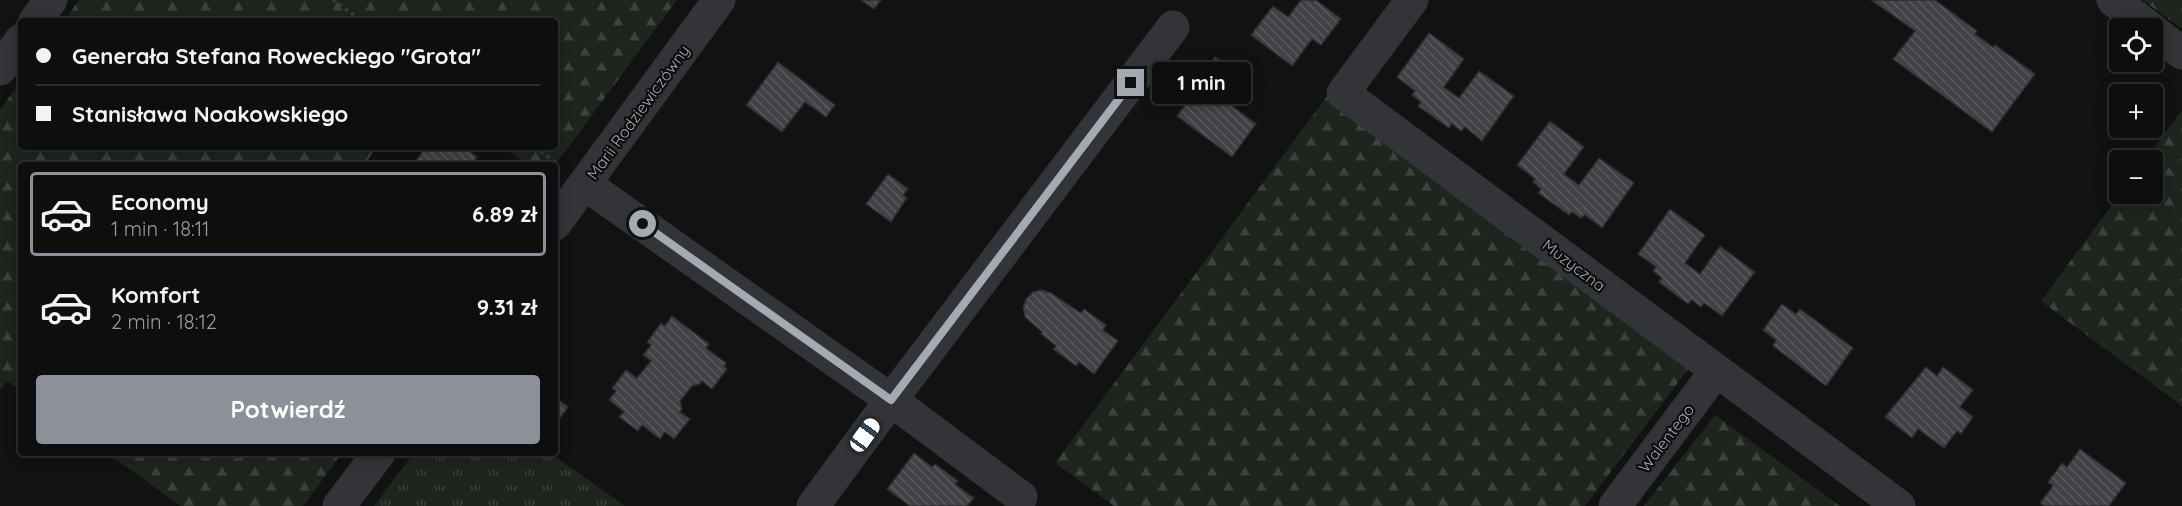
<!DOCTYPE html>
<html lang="pl">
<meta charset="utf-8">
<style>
body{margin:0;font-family:Quicksand,sans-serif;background:#1c1c1c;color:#f1f3f6;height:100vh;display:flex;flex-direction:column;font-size:22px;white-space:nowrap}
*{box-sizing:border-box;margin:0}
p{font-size:20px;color:#9b9c9e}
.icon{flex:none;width:33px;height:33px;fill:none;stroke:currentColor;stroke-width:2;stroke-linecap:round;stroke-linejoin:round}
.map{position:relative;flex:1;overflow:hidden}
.side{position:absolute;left:18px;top:162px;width:540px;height:294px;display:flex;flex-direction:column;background:#0e0e0e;border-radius:6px;box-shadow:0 3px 15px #0003,0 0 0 2px #2e2e2e}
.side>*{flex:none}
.top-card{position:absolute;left:18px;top:18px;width:540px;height:132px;border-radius:6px;box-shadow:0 3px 15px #0003,0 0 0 2px #2e2e2e;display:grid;align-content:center;height:132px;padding:0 18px;background:#0e0e0e}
.controls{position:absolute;left:2109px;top:18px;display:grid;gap:12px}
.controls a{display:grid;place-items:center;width:54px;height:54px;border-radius:6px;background:#0e0e0e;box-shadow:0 3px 15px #0003,0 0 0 2px #2e2e2e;font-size:30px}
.end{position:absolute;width:27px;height:27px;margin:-14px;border:8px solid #a5a9b2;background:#111;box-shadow:0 0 0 3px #111}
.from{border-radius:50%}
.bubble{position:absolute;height:42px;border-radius:6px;background:#0e0e0e;box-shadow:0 3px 15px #0003,0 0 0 2px #2e2e2e;font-size:20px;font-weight:700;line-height:42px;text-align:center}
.car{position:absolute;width:18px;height:36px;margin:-18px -9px;border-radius:8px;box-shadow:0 0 4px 2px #0007;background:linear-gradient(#fff 24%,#345 0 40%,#fff 0 76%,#345 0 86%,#fff 0)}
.top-card b{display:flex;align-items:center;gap:21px;height:57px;font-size:22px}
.top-card b+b{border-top:2px solid #2e2e2e}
.top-card i{width:15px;height:15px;background:#f1f3f6}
ul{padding:10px 0 0;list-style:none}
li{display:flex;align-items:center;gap:18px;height:84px;margin:0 12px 9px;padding:0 6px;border:3px solid transparent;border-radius:6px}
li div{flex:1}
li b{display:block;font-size:22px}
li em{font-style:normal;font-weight:700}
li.on{border-color:#8c9099}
li>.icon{width:54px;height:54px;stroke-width:1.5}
.cta{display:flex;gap:12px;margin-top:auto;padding:12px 18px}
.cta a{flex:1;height:69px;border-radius:6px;background:#8c9099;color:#fff;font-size:24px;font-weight:700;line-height:69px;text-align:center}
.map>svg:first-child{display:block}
</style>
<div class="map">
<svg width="2182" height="506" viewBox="0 0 2182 506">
<defs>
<pattern id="grass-tufts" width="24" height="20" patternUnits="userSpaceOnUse" patternTransform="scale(1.5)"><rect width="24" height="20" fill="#1e251f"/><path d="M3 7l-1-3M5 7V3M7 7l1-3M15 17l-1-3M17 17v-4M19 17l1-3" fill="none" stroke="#3c423d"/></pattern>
<pattern id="forest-firs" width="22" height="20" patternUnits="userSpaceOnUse" patternTransform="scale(1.5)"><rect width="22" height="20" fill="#1e251f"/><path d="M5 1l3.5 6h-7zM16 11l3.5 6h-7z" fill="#3c423d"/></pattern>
<pattern id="building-back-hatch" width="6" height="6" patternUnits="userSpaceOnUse" patternTransform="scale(1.5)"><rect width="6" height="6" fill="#414246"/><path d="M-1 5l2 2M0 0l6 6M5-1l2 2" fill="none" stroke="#595a5e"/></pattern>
</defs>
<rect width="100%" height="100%" fill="#121213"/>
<path fill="url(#grass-tufts)" d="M414 453H550L625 506H374Z"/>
<g fill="url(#forest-firs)">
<path d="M79 0H677L555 165H528L504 147H555V21H64Z"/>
<path d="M2143 0H2182V29Z"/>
<path d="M21 81V147H377L364 165H21V391L7 381 0 390V110Z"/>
<path d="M1328 95 1692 364 1585 506H1114L1055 463Z"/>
<path d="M2182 110V406L2041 301 2120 194H2152V160H2145Z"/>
<path d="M1715 415 1840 506H1644Z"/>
<path d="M107 453H342L303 506H181Z"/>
</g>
<g fill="url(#building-back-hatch)" stroke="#2c2c2f" stroke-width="1.5">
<path d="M861 0H881L874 9Z"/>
<path d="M1301 0H1316L1341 19 1321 45 1312 39 1292 66 1251 35 1273 6 1288 17Z"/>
<path d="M1871 0H1935L1977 31 1975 34 1993 47 1995 45 2035 74 1992 132 1893 59 1915 31Z"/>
<path d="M1429 33 1464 59 1444 87 1459 98 1479 71 1514 96 1482 141 1465 127 1461 131 1452 124 1449 128 1418 106 1421 102 1412 95 1415 91 1397 77Z"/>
<path d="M1215 57 1245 78 1228 103 1256 124 1232 157 1177 116 1199 85 1196 83Z"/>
<path d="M778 62 835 105 826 117 805 102 782 132 746 105Z"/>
<path d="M1550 121 1584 147 1564 174 1579 185 1599 158 1634 183 1602 228 1585 215 1581 218 1572 212 1569 215 1538 193 1541 189 1533 182 1535 179 1517 165Z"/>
<path d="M426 147H463L477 157 474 161 479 165H419L415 162Z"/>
<path d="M888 174 908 189 903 195 907 198 891 222 866 204Z"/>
<path d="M1670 209 1705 235 1685 263 1700 274 1720 246 1755 272 1722 316 1704 303 1701 307 1692 300 1688 304 1659 282 1662 278 1653 271 1656 267 1638 254Z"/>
<path d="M1042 290 1051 293 1081 313 1084 309 1106 325 1103 330 1118 341 1094 374 1079 362 1076 366 1053 349 1056 346 1041 334 1042 332 1025 317 1023 308 1026 299 1033 292Z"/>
<path d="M1782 304 1796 314 1800 309 1853 348 1826 386 1773 346 1776 340 1763 330Z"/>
<path d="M672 316 709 344 706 348 726 363 724 366 727 369 712 389 702 381 700 384 692 386 680 401 682 409 680 412 690 419 674 439 665 432 660 439 642 425 638 431 619 417 624 412 609 400 616 391 612 388 626 370 637 378 651 361 643 355 651 345 647 342 661 323 665 326Z"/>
<path d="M1926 367 1937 376 1943 367 1973 390 1960 407 1973 417 1961 434 1957 431 1944 448 1918 429 1912 438 1885 417Z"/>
<path d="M555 397 568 407 555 425Z"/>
<path d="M2080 449 2126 483 2109 506H2045L2040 503 2053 486 2048 482 2062 463 2067 467Z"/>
<path d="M914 453 932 467 935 464 958 481 955 484 974 498 967 506H910L887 489Z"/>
</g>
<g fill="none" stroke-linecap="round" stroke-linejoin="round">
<g stroke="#393b3e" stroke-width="4" stroke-dasharray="3 4.5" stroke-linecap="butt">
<path d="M333 0 362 21"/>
<path d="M535 147 558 164"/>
</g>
<g stroke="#333437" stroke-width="33">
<path d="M1412 0 1343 93 1899 506"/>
<path d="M2113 0 2150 28"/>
<path d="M35 21 51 0"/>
<path d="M2152 30 2182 53"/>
<path d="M0 69 21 40"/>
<path d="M585 184 891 400 1021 497"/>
<path d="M555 224 719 0"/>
<path d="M339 506 379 453"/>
<path d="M813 506 891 400 1173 27"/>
<path d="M1615 506 1716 371"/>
</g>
</g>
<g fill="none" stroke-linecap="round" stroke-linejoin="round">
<path stroke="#a5a9b2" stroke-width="8" d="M643 224 891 400 1131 83"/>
</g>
<g text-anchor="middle" stroke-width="4.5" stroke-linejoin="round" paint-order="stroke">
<g font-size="16" fill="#a5a9b2" stroke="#0d0d0e">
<text transform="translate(638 112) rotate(-54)" y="6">Marii Rodziewiczówny</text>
<text transform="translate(1574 265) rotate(37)" y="6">Muzyczna</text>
<text transform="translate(1666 438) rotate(-53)" y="6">Walentego</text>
</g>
</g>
</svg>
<div class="controls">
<a><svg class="icon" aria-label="locate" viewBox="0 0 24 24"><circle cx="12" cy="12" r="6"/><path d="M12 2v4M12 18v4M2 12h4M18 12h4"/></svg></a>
<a>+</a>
<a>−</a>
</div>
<i class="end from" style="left:643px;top:224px"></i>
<i class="end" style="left:1131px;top:83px"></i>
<div class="bubble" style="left:1152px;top:62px;width:99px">1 min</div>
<i class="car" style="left:865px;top:435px;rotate:36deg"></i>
<div class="top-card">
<b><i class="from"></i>Generała Stefana Roweckiego &quot;Grota&quot;</b>
<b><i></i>Stanisława Noakowskiego</b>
</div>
<section class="side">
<ul>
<li class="on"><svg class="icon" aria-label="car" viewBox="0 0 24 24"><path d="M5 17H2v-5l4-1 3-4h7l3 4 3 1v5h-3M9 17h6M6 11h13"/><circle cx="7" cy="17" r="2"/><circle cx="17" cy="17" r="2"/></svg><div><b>Economy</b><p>1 min · 18:11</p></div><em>6.89 zł</em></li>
<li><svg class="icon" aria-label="car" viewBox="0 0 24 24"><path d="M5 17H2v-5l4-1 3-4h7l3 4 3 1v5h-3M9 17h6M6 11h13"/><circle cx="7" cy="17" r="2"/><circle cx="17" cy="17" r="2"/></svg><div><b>Komfort</b><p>2 min · 18:12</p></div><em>9.31 zł</em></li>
</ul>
<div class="cta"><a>Potwierdź</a></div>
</section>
</div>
